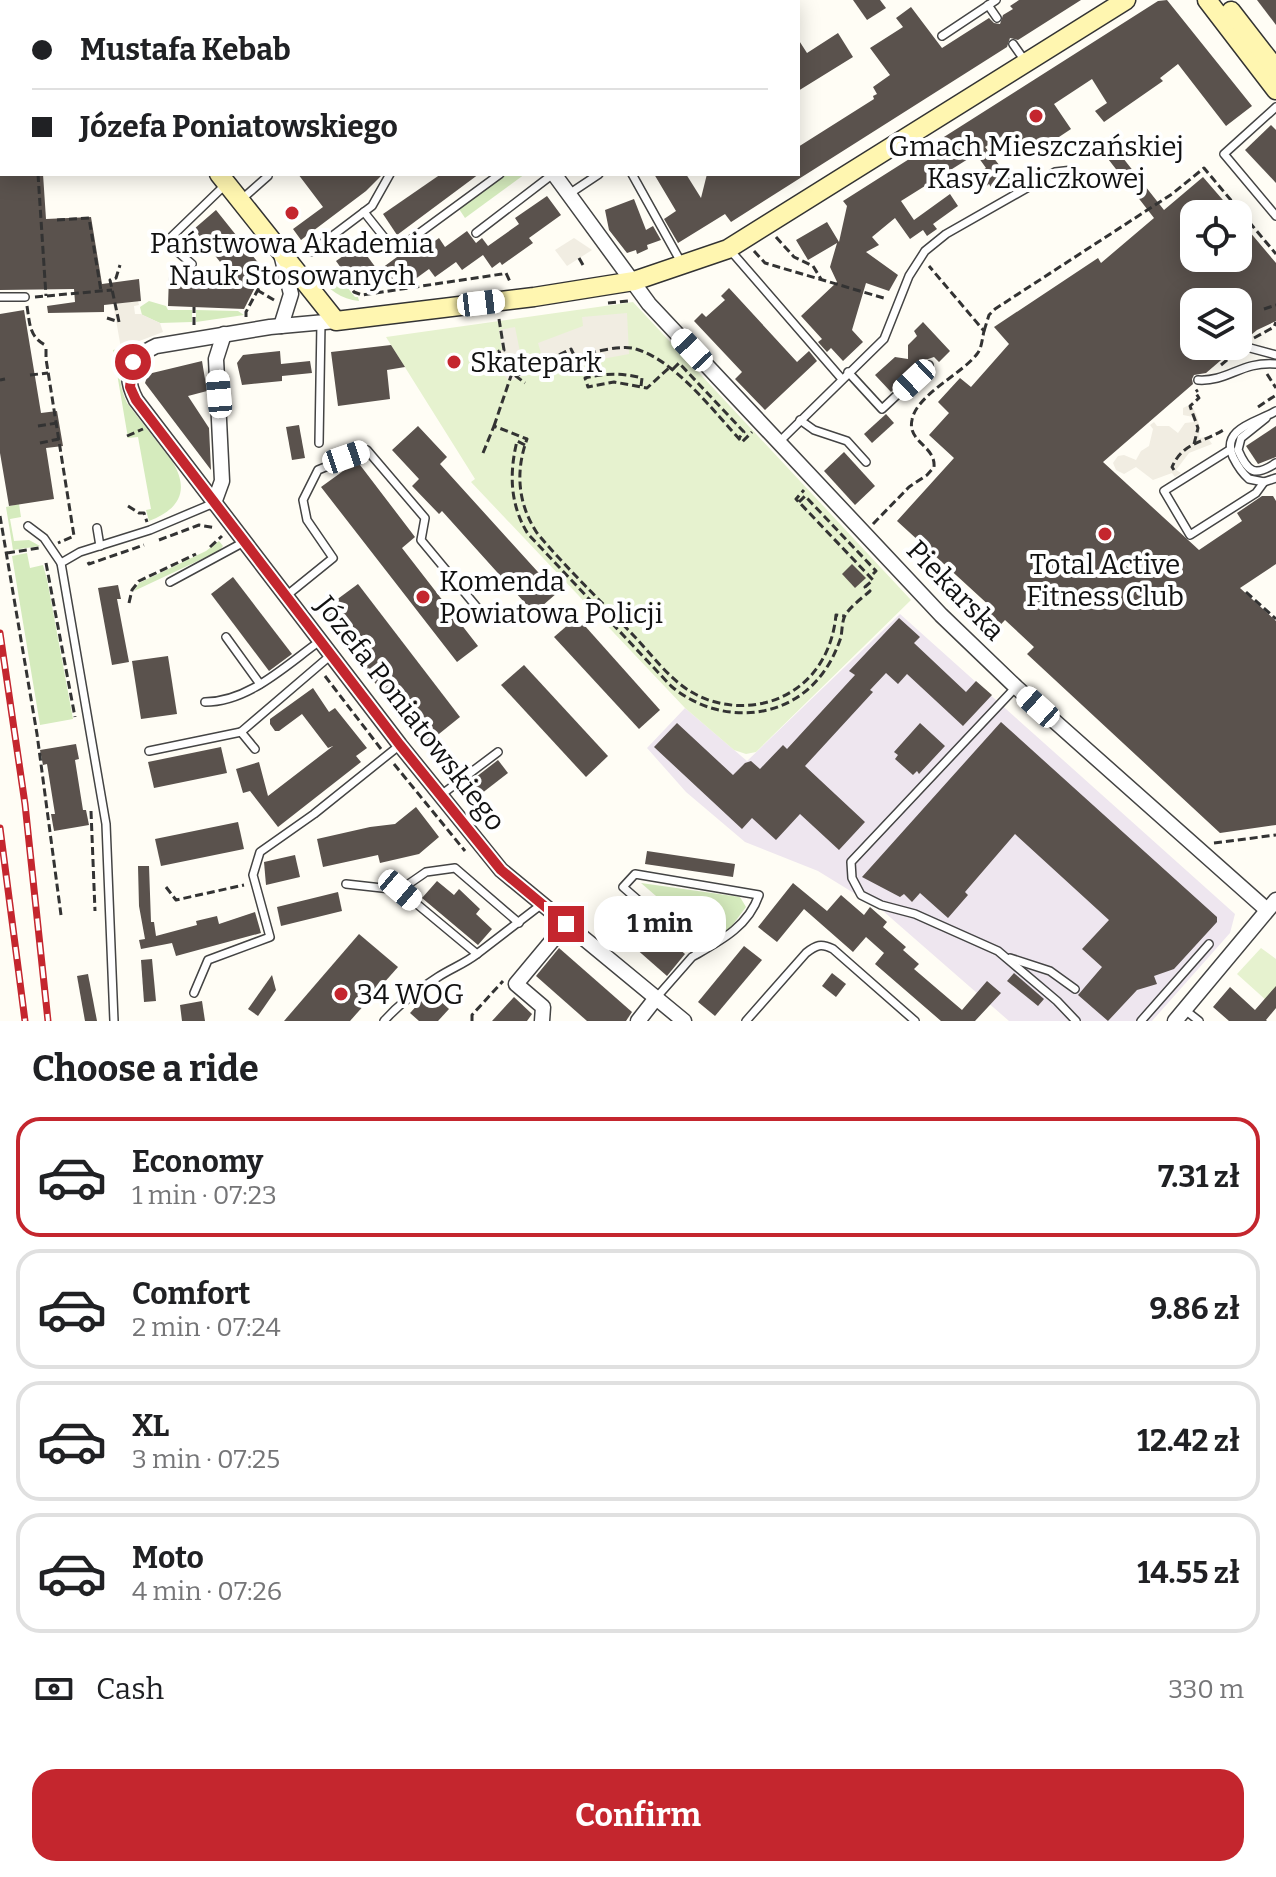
<!DOCTYPE html>
<meta charset="utf-8">
<style>
body{margin:0;font-family:Bitter,serif;background:#f2f2f2;color:#202124;height:100vh;display:flex;flex-direction:column;font-size:30px;white-space:nowrap}
*{box-sizing:border-box;margin:0}
p{font-size:26px;color:#757577}
.icon{flex:none;width:44px;height:44px;fill:none;stroke:currentColor;stroke-width:2;stroke-linecap:round;stroke-linejoin:round}
.map{position:relative;height:1021px;overflow:hidden}
.panel{display:flex;flex-direction:column;background:#fff;flex:1}
.panel>*{flex:none}
.top-card{position:absolute;left:0px;top:0px;width:800px;height:176px;box-shadow:0 4px 20px #0003;display:grid;align-content:center;height:176px;padding:0 32px;background:#fff}
.buttons{position:absolute;left:1180px;top:200px;display:grid;gap:16px}
.buttons a{display:grid;place-items:center;width:72px;height:72px;border-radius:16px;background:#fff;box-shadow:0 4px 20px #0003;font-size:40px}
.end{position:absolute;width:36px;height:36px;margin:-18px;border:10px solid #c4262e;background:#fff;box-shadow:0 0 0 4px #fff}
.from{border-radius:50%}
.bubble{position:absolute;height:56px;border-radius:24px;background:#fff;box-shadow:0 4px 20px #0003;font-size:26px;font-weight:700;line-height:56px;text-align:center}
.car{position:absolute;width:24px;height:48px;margin:-24px -12px;border-radius:10px;box-shadow:0 0 6px 2px #0007;background:linear-gradient(#fff 24%,#345 0 40%,#fff 0 76%,#345 0 86%,#fff 0)}
.top-card b{display:flex;align-items:center;gap:28px;height:76px;font-size:30px}
.top-card b+b{border-top:2px solid #e0e0e0}
.top-card i{width:20px;height:20px;background:#202124}
ul{padding:0;list-style:none}
li{display:flex;align-items:center;gap:24px;height:120px;margin:0 16px 12px;padding:0 16px;border:4px solid #e0e0e0;border-radius:24px}
li div{flex:1}
li b{display:block;font-size:30px}
li em{font-style:normal;font-weight:700}
li.selected{border-color:#c4262e}
li>.icon{width:72px;height:72px;stroke-width:1.5}
h2{padding:0 32px;font-size:36px;line-height:96px}
.pay{display:flex;align-items:center;gap:20px;height:88px;padding:0 32px;font-size:30px}
.pay p{margin-inline-start:auto}
.button{display:flex;gap:16px;margin-top:auto;padding:16px 32px}
.button a{flex:1;height:92px;border-radius:24px;background:#c4262e;color:#fff;font-size:32px;font-weight:700;line-height:92px;text-align:center}
.map>svg:first-child{display:block}
</style>
<div class="map">
<svg width="1276" height="1021" viewBox="0 0 1276 1021">
<rect width="100%" height="100%" fill="#fffdf5"/>
<path fill="#eee6ef" d="M900 614 1235 914 1230 933 1152 1021H1009L883 911 818 871 745 842 686 792 647 748 685 708 747 761Z"/>
<g fill="#d5ebbd">
<path d="M504 174H525L465 218 459 209Z"/>
<path d="M335 272 355 297H358L359 301C341 299 329 290 318 276Z"/>
<path d="M149 301 166 306 168 310H192V322L160 323 142 315 140 307Z"/>
<path d="M196 310 238 311 244 315 196 322Z"/>
<path d="M132 346C118 365 117 382 127 403L172 461C190 490 180 509 149 521L146 510 151 509 138 437 128 438 113 350Z"/>
<path d="M19 504 21 517 10 519 14 541 29 540 40 546 13 550 6 507Z"/>
<path d="M219 541 223 546 219 551 134 591 139 583 206 551Z"/>
<path d="M27 553 30 568 43 565 47 579 73 719 40 725 12 556Z"/>
<path d="M641 883 740 897 746 907 728 931 718 936 706 925 694 941 690 938 693 928Z"/>
</g>
<g fill="#e6f2cf">
<path d="M633 302 911 600 756 752 746 754 734 750 685 708 471 482 475 479 386 337Z"/>
<path d="M1261 948 1276 959V1009L1237 974Z"/>
</g>
<g fill="#f1ede2">
<path d="M574 238 592 250 567 266 555 250Z"/>
<path d="M120 296 121 303 138 301 139 305 134 306 135 314H141L160 323 163 332 121 348 112 298Z"/>
<path d="M627 313 629 354 575 364 569 353 514 380 507 379 494 360 492 352 502 350 499 330 515 327 520 352 530 359 541 353 538 343 583 326 582 317Z"/>
<path d="M1187 406 1193 408 1197 416 1200 430 1199 438 1207 437 1212 444 1189 453 1176 470 1181 473 1175 477 1172 473 1153 480 1136 467 1124 474 1116 470 1113 463 1118 456 1124 455 1136 460 1141 451 1149 446 1153 429 1150 425 1154 422 1157 426H1169L1178 433 1185 423 1194 422 1193 417 1183 415V408Z"/>
</g>
<g fill="#5a524d">
<path d="M853 0H880L886 8 867 20Z"/>
<path d="M1019 0H1081L1018 40 1010 38 1007 47 731 222 725 214 678 243 664 219 676 211 654 174H686L701 198 707 174H798V147L874 99 873 96 877 94 873 87 890 75 870 48 903 27 896 18 911 7 942 48 989 18 994 23 1000 24 1003 15 1013 9 1010 6Z"/>
<path d="M1167 0 1252 106 1226 126 1178 64 1160 78 1163 81 1104 122 1095 111 1107 103 1092 79 1054 104 1071 129 1026 159 1009 132 985 147 1011 180 994 191 989 184 985 187 977 174 986 168 976 154 901 201 914 220 950 194 958 206 933 224 937 229 927 236 923 230 910 239 895 218 872 237 879 245 866 252 898 275 889 291 866 283 852 330 863 342 843 361 831 348 827 352 818 342 822 339 801 316 837 282 830 267 837 243 808 260 796 240 827 222 839 242 847 206 843 201 1158 1Z"/>
<path d="M1257 0H1276V25Z"/>
<path d="M838 33 853 57 798 91V39L807 53Z"/>
<path d="M1271 125 1276 130V183L1245 150Z"/>
<path d="M1108 139 1164 210 1203 177 1235 214H1194V258H1238V218L1276 263V321L1257 330 1245 340 1238 339V302H1194V346H1233L1234 349 1206 373 1194 375 1192 379 1193 384 1103 462 1199 550 1242 521 1237 513 1262 496H1273L1276 501V564L1240 588 1276 621V825L1220 833 1027 654 1034 647 1005 620 991 635 979 623 992 608 897 521 954 458 929 435 949 413 938 402 960 378 971 387 1009 344 994 327 1098 258 1101 263 1154 218 1098 146Z"/>
<path d="M0 174H43L46 219 91 217 102 284 139 279 141 301 104 305V312L48 313 47 306 75 302 74 289 0 290Z"/>
<path d="M298 174H383L366 191 301 240 293 229 323 207Z"/>
<path d="M441 174H479L397 235 383 214Z"/>
<path d="M547 196 561 215 529 238 533 243 502 265 500 262 492 268 483 255 462 270 456 262 435 277 429 269 407 285 399 275 386 282 378 271 412 246 417 254 439 238 445 247 467 231 476 243 482 238 488 246 519 224 515 218Z"/>
<path d="M634 199 646 230 653 226 661 240 647 245 648 249 637 254 636 250 627 253 609 230 605 210Z"/>
<path d="M216 210 264 270 244 309 168 306 169 276 232 277 194 229Z"/>
<path d="M359 245 379 272 356 289 336 261Z"/>
<path d="M729 288 797 362 809 351 817 361 765 410 735 379 742 372 694 321 702 313 706 317 725 300 721 296Z"/>
<path d="M24 310 41 413 57 411 63 446 46 448 54 499 9 506 0 453V314Z"/>
<path d="M923 322 950 351 939 362 934 357 925 360 891 392 875 375 895 357 908 359V345L917 336 914 331Z"/>
<path d="M391 345 405 367 387 370 390 399 338 406 331 352Z"/>
<path d="M280 351 281 364 310 361 312 373 282 376V381L242 385 237 363 243 355Z"/>
<path d="M202 361 207 391 188 396 209 428 211 470 145 383 148 374Z"/>
<path d="M886 414 894 423 872 443 864 434Z"/>
<path d="M299 425 305 458 292 460 286 427Z"/>
<path d="M418 426 447 457 440 464 557 593 534 613 442 511 439 514 412 486 419 479 392 450Z"/>
<path d="M1276 426V457L1258 464 1246 446Z"/>
<path d="M844 452 875 486 855 505 824 471Z"/>
<path d="M357 461 415 537 402 548 478 646 457 662 321 487Z"/>
<path d="M852 564 866 578 855 588 842 574Z"/>
<path d="M233 577 292 654 269 671 211 594Z"/>
<path d="M358 584 460 717 424 746 320 612Z"/>
<path d="M118 585 121 599H117L129 662 112 665 98 588Z"/>
<path d="M577 617 660 710 639 729 554 637Z"/>
<path d="M899 618 920 637 914 643 966 692 976 681 992 695 963 726 907 674 898 684 886 673 870 690 873 692 805 766 865 822 839 850 800 814 776 840 752 818 742 829 654 747 677 723 733 775 745 763 751 761 760 769 783 745 787 749 855 675 849 671Z"/>
<path d="M168 656 177 714 141 719 132 661Z"/>
<path d="M524 665 608 756 586 777 501 685Z"/>
<path d="M313 688 329 712 335 708 367 748 356 756 361 762 278 827 250 791 243 793 236 769 259 762 268 796 333 746 328 748 302 714 279 731H275L270 724V719Z"/>
<path d="M1001 722 1217 917V922L1174 969 1154 976 1157 984 1137 990 1108 1021 1078 995 1102 967 1082 949 1109 920 1015 834 965 892 968 895 948 918 920 893 912 902 904 894 900 897 862 877Z"/>
<path d="M920 723 945 746 919 774 917 771 913 775 895 759 898 755 894 752Z"/>
<path d="M76 744 79 759 75 760 83 810H86L89 825 54 831 51 814H55L47 764 43 765 40 750Z"/>
<path d="M221 747 227 773 154 788 148 762Z"/>
<path d="M498 760 508 773 477 797 467 784Z"/>
<path d="M416 807 439 837 419 854 380 863 378 855 323 867 317 839 370 827 395 824Z"/>
<path d="M238 822 244 849 161 866 155 839Z"/>
<path d="M647 851 735 864 733 877 645 864Z"/>
<path d="M295 855 300 877 266 885 264 862Z"/>
<path d="M138 866H149L151 922H154L156 936 197 925 196 921 217 916 219 924 255 912 261 933 176 956 172 943 141 949 139 940 145 939 139 906Z"/>
<path d="M437 881 454 895 459 889 480 909 476 914 492 929 478 945 422 898Z"/>
<path d="M793 883 827 911 841 895 864 915 870 907 887 922 883 927 906 947 903 950 919 964 914 969 962 1010 987 981 1001 993 975 1021H941L875 964 884 953 866 937 853 952 804 909 777 942 758 927Z"/>
<path d="M338 892 342 911 281 926 277 907Z"/>
<path d="M619 896 685 954 667 976 601 918Z"/>
<path d="M359 934 398 967 350 1021H284Z"/>
<path d="M744 946 762 960 715 1016 698 1002Z"/>
<path d="M559 948 632 1012 626 1021H587L536 976Z"/>
<path d="M152 959 156 1001 144 1002 141 960Z"/>
<path d="M832 973 846 984 836 997 822 986Z"/>
<path d="M1014 973 1044 999 1038 1006 1007 981Z"/>
<path d="M88 974 97 1021H85L77 976Z"/>
<path d="M272 975 276 990 258 1016 248 1009Z"/>
<path d="M1276 986V1008L1266 1020 1267 1021H1229L1213 1007 1230 987 1255 1010Z"/>
<path d="M514 997 532 1014 527 1021H492Z"/>
<path d="M438 999 449 1009 438 1021H419L410 1013 422 1000Z"/>
<path d="M202 1001 205 1021H182L180 1005Z"/>
</g>
<g fill="none" stroke-linecap="round" stroke-linejoin="round">
<defs>
<g id="lane">
<path d="M123 0 124 2"/>
<path d="M385 0 387 2"/>
<path d="M427 0 428 2"/>
<path d="M27 2 28 0"/>
<path d="M335 2 337 0"/>
<path d="M988 5 997 18"/>
<path d="M0 7H2"/>
<path d="M942 36 996 0"/>
<path d="M0 42H2"/>
<path d="M1013 44 1025 61"/>
<path d="M0 56H2"/>
<path d="M1276 107 1224 154 1276 216"/>
<path d="M632 174 682 264"/>
<path d="M569 194 599 174"/>
<path d="M242 199 268 176 266 174"/>
<path d="M364 212 395 251 500 174"/>
<path d="M476 233 553 174"/>
<path d="M730 250 841 378"/>
<path d="M311 252 372 206 390 174"/>
<path d="M192 264 166 242 224 186"/>
<path d="M0 297H25"/>
<path d="M1239 345 1276 355"/>
<path d="M848 372 882 409 929 365"/>
<path d="M1198 380C1228 382 1241 361 1276 364"/>
<path d="M1276 411C1258 422 1220 428 1233 457 1237 465 1242 473 1249 479L1264 482 1276 478"/>
<path d="M1266 418 1241 438 1238 450C1248 473 1255 477 1276 463"/>
<path d="M800 420 814 430 847 441 866 462"/>
<path d="M779 442 884 339 909 276 925 251 946 234 1055 172 1073 170"/>
<path d="M319 443 321 322"/>
<path d="M1231 449 1164 491 1190 535 1256 493 1264 482"/>
<path d="M28 526 44 538 61 563"/>
<path d="M97 528 100 546"/>
<path d="M170 582 244 542"/>
<path d="M286 596 333 558 307 520 303 500 318 470 367 450 425 518 421 540 485 617"/>
<path d="M226 637 260 684"/>
<path d="M1016 687 851 862 852 878 861 895 881 905 915 914 998 951 1057 1001 1076 1021"/>
<path d="M205 702C249 702 286 665 320 641"/>
<path d="M255 749 241 732 331 655"/>
<path d="M149 751 241 732"/>
<path d="M441 795 498 752"/>
<path d="M346 884 400 890 477 954 542 904"/>
<path d="M400 890 426 872 455 868 519 923"/>
<path d="M1010 958 1050 971 1075 989"/>
<path d="M194 993 208 960 270 937 253 875 260 852 314 814 400 745"/>
<path d="M656 998 692 957C720 941 748 927 759 895L635 874 623 887 699 953"/>
<path d="M1185 1010 1199 1021"/>
<path d="M114 1021 106 824 61 563 80 552 150 530 214 503"/>
<path d="M384 1021C399 1004 419 989 438 977 452 968 464 964 477 954"/>
<path d="M746 1021 806 953C816 945 821 943 833 949L915 1021"/>
<path d="M1141 1021 1209 944"/>
</g>
<g id="street">
<path d="M673 2 675 0"/>
<path d="M554 174 649 304 941 615 1016 687 1267 910"/>
<path d="M281 254 291 294 281 326"/>
<path d="M336 321 270 327 156 346C130 358 122 373 136 400L400 745 501 870 684 1021"/>
<path d="M214 503 222 481 216 359 224 334"/>
<path d="M542 1021 543 1007 516 984 566 924"/>
<path d="M638 1021 656 998"/>
<path d="M1175 1021 1276 900"/>
</g>
<g id="secondary">
<path d="M62 0 64 2"/>
<path d="M82 0 83 2"/>
<path d="M1207 0 1276 90"/>
<path d="M1231 11 1276 69"/>
<path d="M219 174 336 321 534 297 634 281 728 249 1126 0"/>
</g>
</defs>
<use href="#lane" stroke="#444" stroke-width="10"/>
<use href="#street" stroke="#444" stroke-width="17"/>
<use href="#secondary" stroke="#333" stroke-width="21"/>
<g stroke="#333" stroke-width="3" stroke-dasharray="8 4" stroke-linecap="butt">
<path d="M219 2 222 0"/>
<path d="M692 2 694 0"/>
<path d="M38 174 46 296"/>
<path d="M57 220 89 218 101 291"/>
<path d="M776 237 794 257 813 266 821 279"/>
<path d="M754 251 765 263 887 299"/>
<path d="M579 258 583 265"/>
<path d="M317 274 335 268 354 292 362 295 502 274 506 273 511 284"/>
<path d="M257 290 274 300"/>
<path d="M35 297 112 290"/>
<path d="M608 303 628 301"/>
<path d="M27 306C30 325 29 337 47 346"/>
<path d="M1264 309 1276 305"/>
<path d="M246 317V312L270 267"/>
<path d="M107 318 116 321"/>
<path d="M499 319 504 350 499 351 502 360 512 373"/>
<path d="M119 322 110 280 116 278 120 265"/>
<path d="M194 325V307"/>
<path d="M984 331 989 315 995 309 1172 194 1204 168 1276 254"/>
<path d="M1254 338 1274 327 1276 322"/>
<path d="M46 349V359L74 536 58 543"/>
<path d="M1221 365 1234 354"/>
<path d="M673 369 679 363 744 432 739 438"/>
<path d="M1267 374 1276 388"/>
<path d="M30 375 48 373"/>
<path d="M516 376 571 349 575 357C590 353 622 344 636 349 676 361 714 412 742 442L752 432"/>
<path d="M0 380 5 379"/>
<path d="M641 386 642 378C623 373 605 373 585 378L588 387 614 382 647 388 670 367"/>
<path d="M1258 407 1276 395"/>
<path d="M38 426 57 423"/>
<path d="M494 426 512 373 525 383"/>
<path d="M127 436 143 429"/>
<path d="M40 443 59 439"/>
<path d="M1194 444 1198 428 1190 406 1199 398 1195 392 1198 390"/>
<path d="M525 445 517 441C509 474 510 505 528 534L671 686C717 725 789 723 825 670 832 660 837 649 841 637 842 631 842 624 844 618 847 609 862 598 870 591L865 587 873 580 796 499 804 490"/>
<path d="M483 453 494 426 527 439C515 472 518 504 537 533 567 569 602 602 634 636 653 656 672 683 697 695 726 710 763 709 791 692 819 675 833 646 836 615L844 616"/>
<path d="M1174 470 1172 467C1183 442 1203 443 1225 429"/>
<path d="M799 502 805 496 876 571 870 577"/>
<path d="M128 506 139 513H144L147 522"/>
<path d="M0 516 37 734 61 915"/>
<path d="M873 524 909 487 927 475 934 467C936 446 907 442 912 420 916 395 962 374 977 354 982 348 982 339 984 331L929 266"/>
<path d="M159 540 199 525 216 528"/>
<path d="M210 547 222 536"/>
<path d="M7 553 39 548"/>
<path d="M88 562 89 564 144 545"/>
<path d="M46 563 75 717"/>
<path d="M1246 592 1276 619"/>
<path d="M129 603 132 590 139 581 196 554"/>
<path d="M325 676 381 749"/>
<path d="M394 764 465 851"/>
<path d="M91 811 95 911"/>
<path d="M1214 843 1276 835"/>
<path d="M166 887 176 900 244 885"/>
<path d="M472 1021V1015L503 981"/>
</g>
<use href="#lane" stroke="#fff" stroke-width="7"/>
<use href="#street" stroke="#fff" stroke-width="14"/>
<use href="#secondary" stroke="#fff6b0" stroke-width="18"/>
<defs>
<g id="rail">
<path d="M0 633 25 804 48 1021"/>
<path d="M0 828 25 1021"/>
</g>
</defs>
<use href="#rail" stroke="#c4262e" stroke-width="7"/>
<use href="#rail" stroke="#fff" stroke-width="4" stroke-dasharray="12" stroke-linecap="butt"/>
</g>
<g fill="none" stroke-linecap="round" stroke-linejoin="round">
<path stroke="#c4262e" stroke-width="10" d="M133 362 130 387 136 400 400 745 501 870 566 924"/>
</g>
<g fill="#c4262e" stroke="#fff" stroke-width="3">
<circle cx="1036" cy="116" r="8"/>
<circle cx="292" cy="213" r="8"/>
<circle cx="454" cy="362" r="8"/>
<circle cx="1105" cy="534" r="8"/>
<circle cx="423" cy="597" r="8"/>
<circle cx="341" cy="994" r="8"/>
</g>
<g text-anchor="middle" stroke-width="8" stroke-linejoin="round" paint-order="stroke">
<g font-size="28" fill="#111" stroke="#fff">
<text x="1036" y="156">Gmach Mieszczańskiej<tspan x="1036" dy="32">Kasy Zaliczkowej</tspan></text>
<text x="292" y="253">Państwowa Akademia<tspan x="292" dy="32">Nauk Stosowanych</tspan></text>
<text x="470" y="372" text-anchor="start">Skatepark</text>
<text x="1105" y="574">Total Active<tspan x="1105" dy="32">Fitness Club</tspan></text>
<text x="439" y="591" text-anchor="start">Komenda<tspan x="439" dy="32">Powiatowa Policji</tspan></text>
<text x="357" y="1004" text-anchor="start">34 WOG</text>
</g>
<g font-size="28" fill="#111" stroke="#fff">
<text transform="translate(956 590) rotate(46)" y="10">Piekarska</text>
<text transform="translate(411 713) rotate(52)" y="10">Józefa Poniatowskiego</text>
</g>
</g>
</svg>
<div class="buttons">
<a><svg class="icon" aria-label="locate" viewBox="0 0 24 24"><circle cx="12" cy="12" r="6"/><path d="M12 2v4M12 18v4M2 12h4M18 12h4"/></svg></a>
<a><svg class="icon" aria-label="layers" viewBox="0 0 24 24"><path d="M12 4l9 5-9 5-9-5zM3 14l9 5 9-5"/></svg></a>
</div>
<i class="end from" style="left:133px;top:362px"></i>
<i class="end" style="left:566px;top:924px"></i>
<div class="bubble" style="left:594px;top:896px;width:132px">1 min</div>
<i class="car" style="left:481px;top:303px;rotate:83deg"></i>
<i class="car" style="left:692px;top:350px;rotate:317deg"></i>
<i class="car" style="left:914px;top:380px;rotate:227deg"></i>
<i class="car" style="left:219px;top:394px;rotate:355deg"></i>
<i class="car" style="left:346px;top:457px;rotate:71deg"></i>
<i class="car" style="left:1038px;top:707px;rotate:312deg"></i>
<i class="car" style="left:400px;top:890px;rotate:130deg"></i>
<div class="top-card">
<b><i class="from"></i>Mustafa Kebab</b>
<b><i></i>Józefa Poniatowskiego</b>
</div>
</div>
<section class="panel">
<h2>Choose a ride</h2>
<ul>
<li class="selected"><svg class="icon" aria-label="car" viewBox="0 0 24 24"><path d="M5 17H2v-5l4-1 3-4h7l3 4 3 1v5h-3M9 17h6M6 11h13"/><circle cx="7" cy="17" r="2"/><circle cx="17" cy="17" r="2"/></svg><div><b>Economy</b><p>1 min · 07:23</p></div><em>7.31 zł</em></li>
<li><svg class="icon" aria-label="car" viewBox="0 0 24 24"><path d="M5 17H2v-5l4-1 3-4h7l3 4 3 1v5h-3M9 17h6M6 11h13"/><circle cx="7" cy="17" r="2"/><circle cx="17" cy="17" r="2"/></svg><div><b>Comfort</b><p>2 min · 07:24</p></div><em>9.86 zł</em></li>
<li><svg class="icon" aria-label="car" viewBox="0 0 24 24"><path d="M5 17H2v-5l4-1 3-4h7l3 4 3 1v5h-3M9 17h6M6 11h13"/><circle cx="7" cy="17" r="2"/><circle cx="17" cy="17" r="2"/></svg><div><b>XL</b><p>3 min · 07:25</p></div><em>12.42 zł</em></li>
<li><svg class="icon" aria-label="car" viewBox="0 0 24 24"><path d="M5 17H2v-5l4-1 3-4h7l3 4 3 1v5h-3M9 17h6M6 11h13"/><circle cx="7" cy="17" r="2"/><circle cx="17" cy="17" r="2"/></svg><div><b>Moto</b><p>4 min · 07:26</p></div><em>14.55 zł</em></li>
</ul>
<div class="pay"><svg class="icon" aria-label="cash" viewBox="0 0 24 24"><path d="M3 7h18v10H3z"/><circle cx="12" cy="12" r="2"/></svg>Cash<p>330 m</p></div>
<div class="button"><a>Confirm</a></div>
</section>
